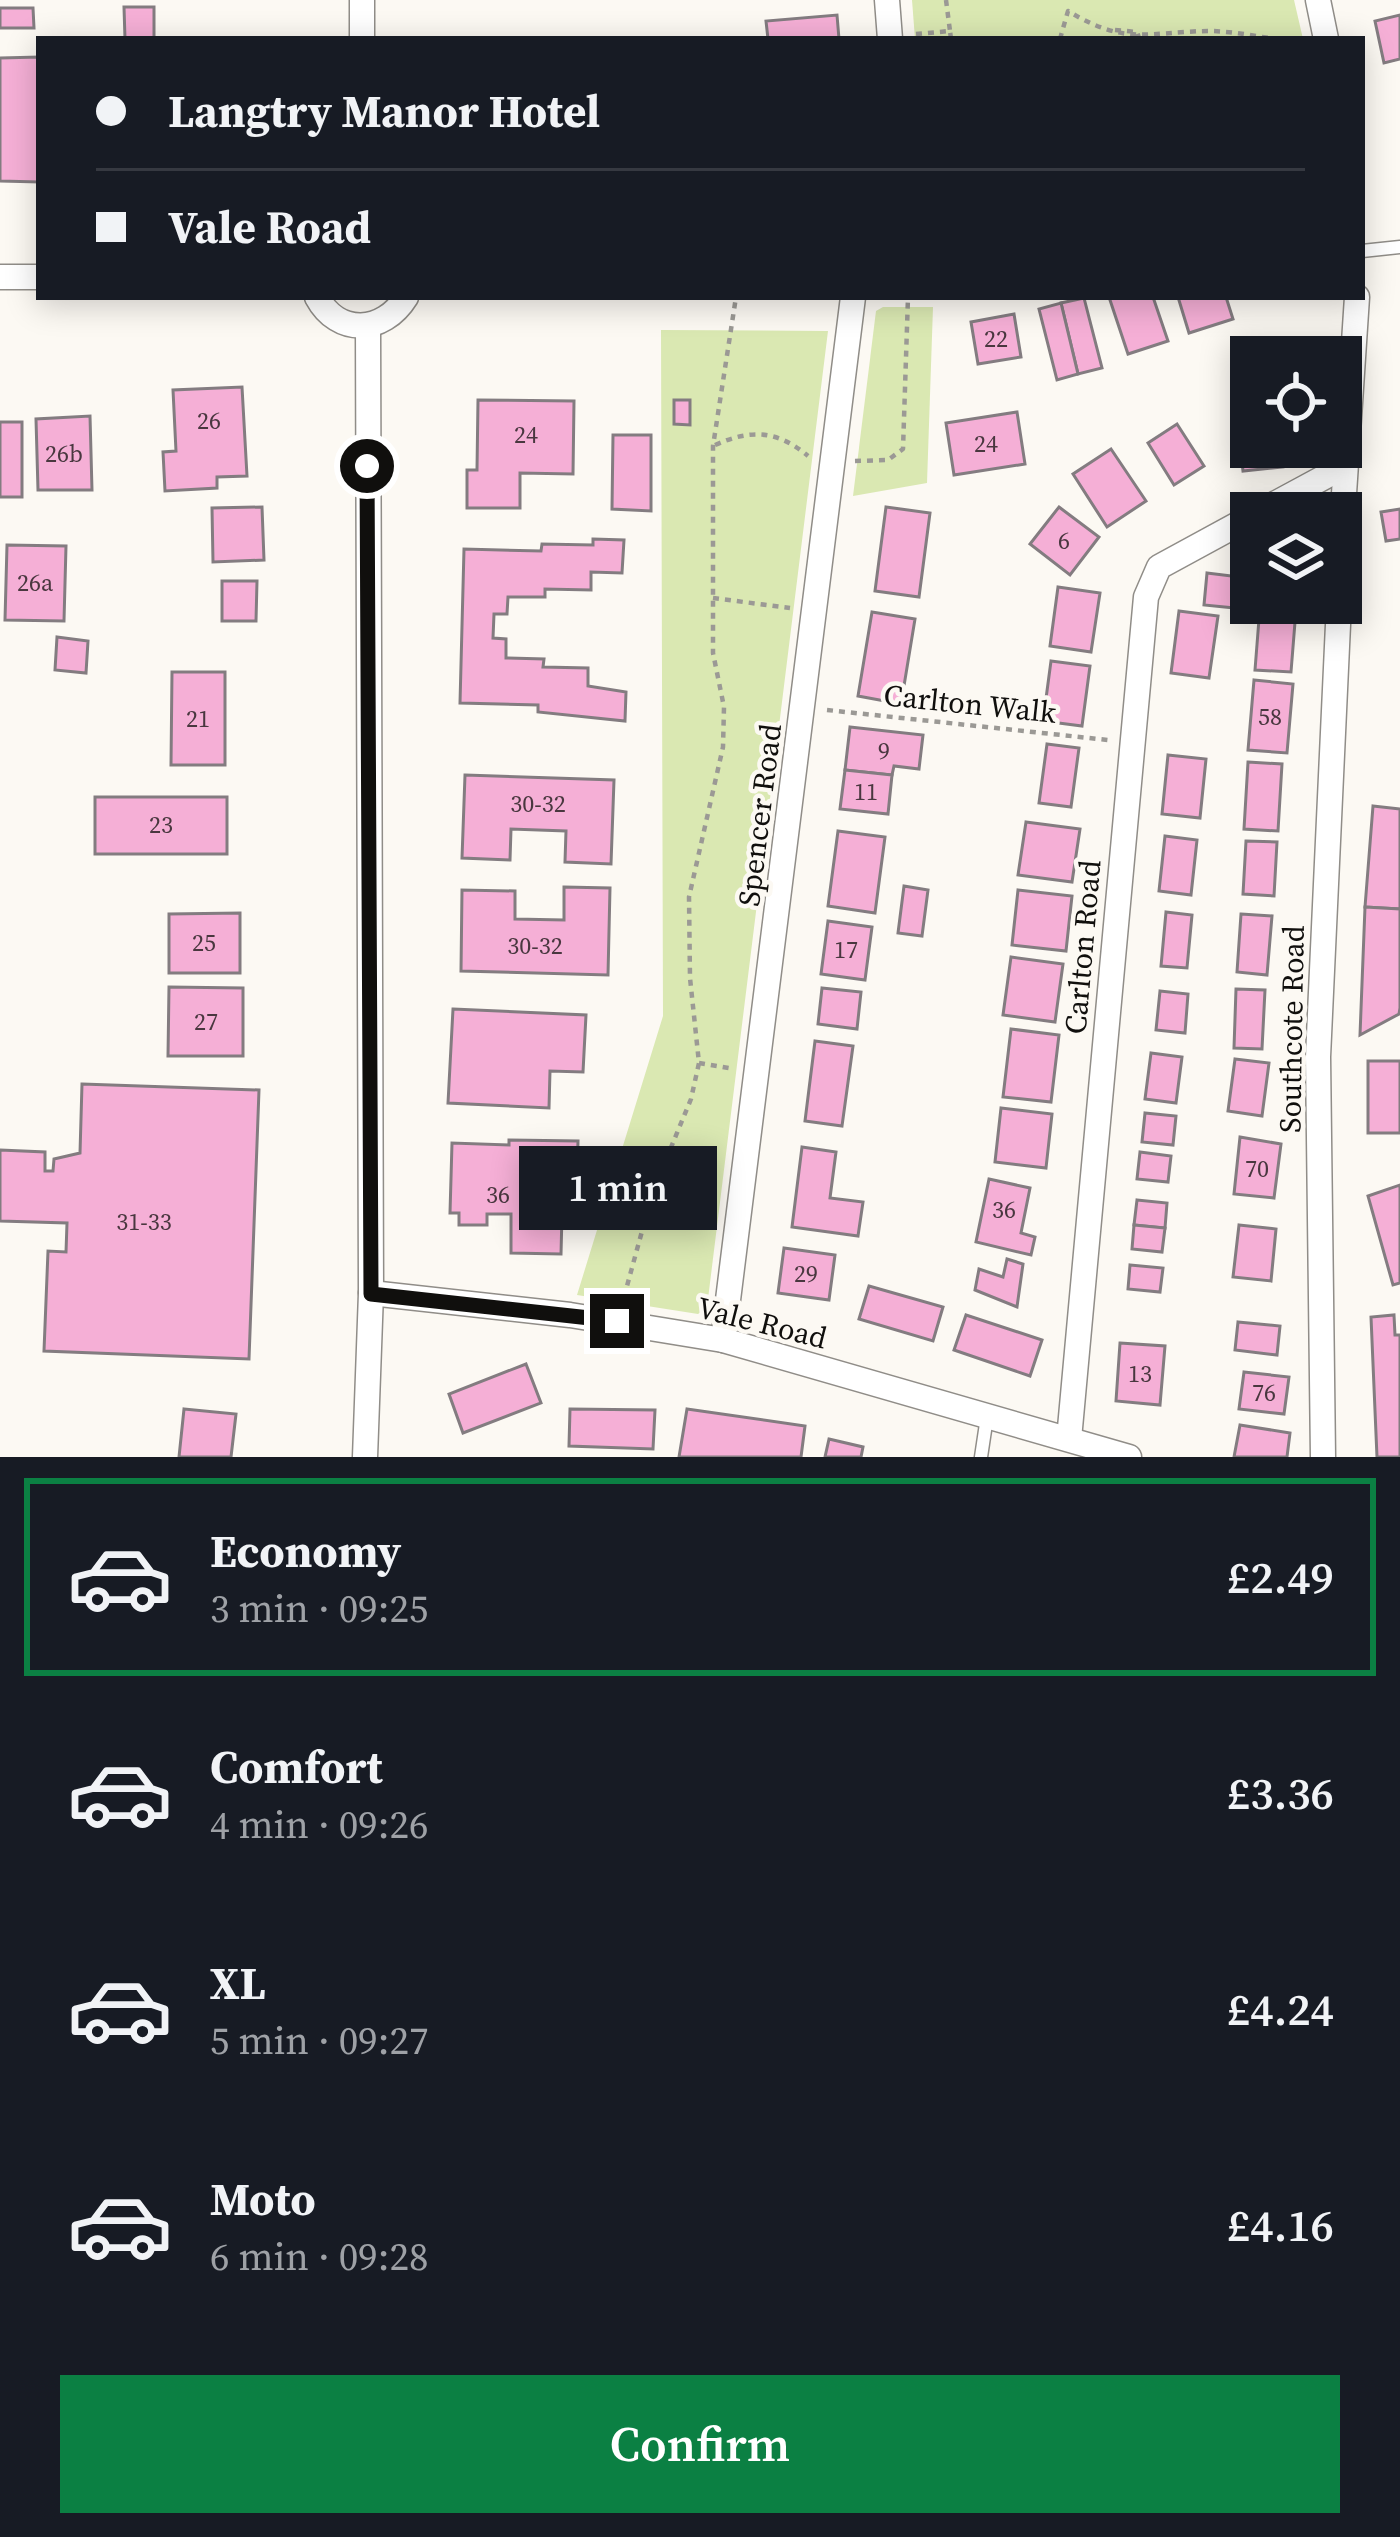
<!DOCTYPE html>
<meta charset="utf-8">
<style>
body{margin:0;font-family:"Source Serif 4",serif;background:#242831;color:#f1f3f6;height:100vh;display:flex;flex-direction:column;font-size:45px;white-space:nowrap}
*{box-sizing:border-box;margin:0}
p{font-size:39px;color:#9ea1a6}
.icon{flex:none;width:66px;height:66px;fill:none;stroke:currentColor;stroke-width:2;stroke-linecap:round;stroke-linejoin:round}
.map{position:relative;height:1457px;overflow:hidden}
.sheet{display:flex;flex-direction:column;background:#171b24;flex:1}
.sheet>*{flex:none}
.guide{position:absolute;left:36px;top:36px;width:1329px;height:264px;border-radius:0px;box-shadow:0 6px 30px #0003;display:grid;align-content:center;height:264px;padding:0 60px;background:#171b24}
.buttons{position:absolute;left:1230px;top:336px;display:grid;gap:24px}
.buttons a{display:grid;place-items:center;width:132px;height:132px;border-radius:0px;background:#171b24;box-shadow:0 6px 30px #0003;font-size:60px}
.end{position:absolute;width:54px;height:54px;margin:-27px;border:15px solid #100f0d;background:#fff;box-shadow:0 0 0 6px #fff}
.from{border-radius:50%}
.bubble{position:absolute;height:84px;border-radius:0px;background:#171b24;box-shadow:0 6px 30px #0003;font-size:39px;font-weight:600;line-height:84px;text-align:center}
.guide b{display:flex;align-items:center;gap:42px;height:114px;font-size:45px}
.guide b+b{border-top:3px solid #363941}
.guide i{width:30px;height:30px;background:#f1f3f6}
ul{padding:21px 0 0;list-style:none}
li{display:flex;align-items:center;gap:36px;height:198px;margin:0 24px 18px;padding:0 36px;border:6px solid transparent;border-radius:0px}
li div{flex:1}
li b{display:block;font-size:45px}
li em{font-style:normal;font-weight:600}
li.current{border-color:#0b8043}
li>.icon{width:108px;height:108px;stroke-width:1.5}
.primary-button{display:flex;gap:24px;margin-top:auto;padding:24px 60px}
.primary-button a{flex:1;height:138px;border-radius:0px;background:#0b8043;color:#fff;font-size:48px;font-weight:600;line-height:138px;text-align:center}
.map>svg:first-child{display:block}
</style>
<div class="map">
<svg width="1400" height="1457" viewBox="0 0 1400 1457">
<rect width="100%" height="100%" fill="#fcf9f3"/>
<g fill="#dae8b2">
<path d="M912 0H1294L1303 39H915Z"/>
<path d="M883 307H933L927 483 853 496 876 311Z"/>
<path d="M661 330 828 331 707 1307 698 1314 577 1295 663 1016Z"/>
</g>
<g fill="#f5afd6" stroke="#837c80" stroke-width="3">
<path d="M124 7H154V39H125Z"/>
<path d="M0 8H33L34 28H0Z"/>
<path d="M837 15 839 39H768L766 21Z"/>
<path d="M1400 15V59L1384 63 1375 21Z"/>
<path d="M39 57V182L0 181V58Z"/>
<path d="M1109 297H1153L1168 341 1128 354Z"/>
<path d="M1178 297H1226L1233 319 1189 333Z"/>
<path d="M1084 298 1102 368 1078 374 1061 303Z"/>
<path d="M1061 303 1078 374 1057 380 1039 309Z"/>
<path d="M1014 314 1021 357 978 364 971 322Z"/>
<path d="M242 387 247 476 217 477V488L165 491 163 452 176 451 173 390Z"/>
<path d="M478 400 574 401 573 474 520 473V508H467V470H477Z"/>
<path d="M674 400H690V425L674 424Z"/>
<path d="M1017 412 1025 464 954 475 946 423Z"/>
<path d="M90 416 92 490H38L36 419Z"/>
<rect x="0" y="422" width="22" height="75"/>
<path d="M1177 424 1204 466 1174 485 1148 443Z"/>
<path d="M1251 427V447H1281L1283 467 1243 471 1238 429Z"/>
<path d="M613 435H651V511L612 509Z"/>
<path d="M1111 449 1146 501 1107 527 1073 474Z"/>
<path d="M262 507 264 560 213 562 212 508Z"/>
<path d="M886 507 930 513 919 597 875 591Z"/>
<path d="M1059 507 1099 537 1070 575 1030 544Z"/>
<path d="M1400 509V539L1386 541 1381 512Z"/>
<path d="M593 539 624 540 622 573 591 572V590L545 589V597H508L507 614H494L493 638 506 639V658L544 659 543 667 588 668V686L626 692 625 721 538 712V705L460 703 464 549 541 551 542 544 593 545Z"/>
<path d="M7 545 66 546 64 621 5 620Z"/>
<path d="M1207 573 1248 578 1245 609 1204 605Z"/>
<path d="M222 581H257L256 621H222Z"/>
<path d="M1058 587 1100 593 1091 652 1050 646Z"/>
<path d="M1179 611 1218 616 1209 678 1171 673Z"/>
<path d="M872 612 915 619 901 704 858 696Z"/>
<path d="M1259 619 1295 622 1291 672 1255 670Z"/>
<path d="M57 637 88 641 86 673 55 670Z"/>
<path d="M1051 661 1090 666 1082 726 1043 721Z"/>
<path d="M172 672H225V765H171Z"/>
<path d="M1254 680 1293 684 1287 753 1248 750Z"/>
<path d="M850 727 923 735 919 769 894 766 892 775 845 770Z"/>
<path d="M1047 744 1079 748 1071 807 1039 803Z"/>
<path d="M1168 755 1206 759 1200 818 1162 814Z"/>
<path d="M1248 762 1282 764 1278 831 1244 829Z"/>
<path d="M845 770 892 775 888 814 840 809Z"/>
<path d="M465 775 614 780 611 864 565 862 566 831 511 829 510 860 462 858Z"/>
<rect x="95" y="797" width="132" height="57"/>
<path d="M1373 806 1400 809V909L1365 907Z"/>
<path d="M1026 822 1080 829 1072 882 1018 875Z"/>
<path d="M838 831 885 837 875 913 828 906Z"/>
<path d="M1165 836 1197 840 1191 895 1159 891Z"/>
<path d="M1246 841 1277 842 1274 896 1243 894Z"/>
<path d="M904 886 928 890 922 936 898 933Z"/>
<path d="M564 887 610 888 608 975 461 971 462 890 515 891V919L564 920Z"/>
<path d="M1018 890 1072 896 1066 951 1012 945Z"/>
<path d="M1365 907 1400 909V1008L1399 1014 1360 1035Z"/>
<path d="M1166 912 1192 915 1187 968 1161 966Z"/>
<path d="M240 913V973H169V914Z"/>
<path d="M1241 914 1272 916 1267 975 1237 972Z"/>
<path d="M828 921 872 927 865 980 821 974Z"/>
<path d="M1011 957 1063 964 1055 1022 1003 1015Z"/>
<path d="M169 987 243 988V1056H168Z"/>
<path d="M822 988 861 992 857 1029 818 1024Z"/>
<path d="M1236 989 1265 990 1262 1049 1234 1048Z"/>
<path d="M1160 991 1188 994 1185 1033 1156 1030Z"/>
<path d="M453 1009 586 1015 583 1072 550 1071 549 1108 448 1103Z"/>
<path d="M1011 1029 1059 1035 1051 1102 1003 1097Z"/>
<path d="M815 1041 853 1046 842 1126 805 1121Z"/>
<path d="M1151 1053 1182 1057 1176 1103 1145 1099Z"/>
<path d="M1235 1059 1269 1063 1262 1116 1228 1111Z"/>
<rect x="1368" y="1061" width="32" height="72"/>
<path d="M82 1084 259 1090 249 1359 44 1351 48 1251 66 1252 67 1223 0 1221V1150L45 1152V1171H53L54 1159 80 1153Z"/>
<path d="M1001 1108 1052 1114 1046 1168 995 1162Z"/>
<path d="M1145 1113 1176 1116 1173 1145 1142 1142Z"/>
<path d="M1240 1137 1281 1144 1274 1198 1234 1194Z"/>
<path d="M509 1140 578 1141 577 1176H546V1214H562L561 1254 511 1253V1214H487V1225H459V1213H450L452 1143 509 1145Z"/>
<path d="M802 1147 836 1152 830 1198 863 1202 858 1236 792 1227Z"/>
<path d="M626 1149 641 1153 634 1177 619 1173Z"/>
<path d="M1140 1152 1171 1156 1168 1182 1137 1179Z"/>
<path d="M989 1179 1030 1188 1021 1233 1035 1237 1031 1255 976 1242Z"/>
<path d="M1400 1185V1283L1393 1285 1368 1196Z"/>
<path d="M1137 1200 1167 1203 1165 1228 1134 1225Z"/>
<path d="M1134 1225 1165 1228 1162 1252 1132 1249Z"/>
<path d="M1239 1225 1276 1229 1271 1281 1233 1277Z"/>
<path d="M784 1248 835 1255 829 1300 778 1293Z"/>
<path d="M1007 1259 1023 1264 1017 1307 975 1290 979 1269 1003 1277Z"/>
<path d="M1130 1265 1163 1268 1160 1292 1128 1289Z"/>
<path d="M869 1286 943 1307 933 1341 859 1319Z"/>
<path d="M966 1315 1042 1340 1030 1376 954 1350Z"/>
<path d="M1394 1315 1395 1335H1400V1457H1377L1371 1317Z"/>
<path d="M1238 1322 1280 1326 1277 1355 1235 1350Z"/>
<path d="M1120 1343 1165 1346 1160 1405 1116 1401Z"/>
<path d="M526 1364 541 1403 463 1433 449 1394Z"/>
<path d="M1244 1372 1289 1377 1284 1414 1239 1409Z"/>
<path d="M184 1409 236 1414 231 1457H179Z"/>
<path d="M570 1409 655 1410 653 1449 569 1446Z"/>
<path d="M687 1409 805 1426 801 1457H679Z"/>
<path d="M1240 1425 1290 1433 1287 1457H1234Z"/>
<path d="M829 1439 863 1447 861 1457H825Z"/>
</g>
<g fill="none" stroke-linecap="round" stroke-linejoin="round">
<defs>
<g id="service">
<path d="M1362 251 1400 247"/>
<path d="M981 1457 987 1417"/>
</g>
<g id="minor">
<path d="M887 0 890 39"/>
<path d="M1318 0 1326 39"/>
<path d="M362 39V0"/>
<path d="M0 277H39"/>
<path d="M317 297C338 336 383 334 406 297"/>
<path d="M1258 513 1343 467"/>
<path d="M1341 539 1357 297"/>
<path d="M371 1293 570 1315 723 1340 1129 1457"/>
<path d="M723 1340 853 297"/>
<path d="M1069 1439 1146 597 1159 567 1251 517"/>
<path d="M365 1457 371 1293 368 326"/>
<path d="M1323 1457 1318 1057 1339 603"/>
</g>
</defs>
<use href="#service" stroke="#908d88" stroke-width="15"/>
<use href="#minor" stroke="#908d88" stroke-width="27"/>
<g stroke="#9b9995" stroke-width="4.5" stroke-dasharray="6 6" stroke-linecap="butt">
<path d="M946 0 950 31"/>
<path d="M1115 30 1137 32 1139 38"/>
<path d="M916 34 950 31 951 39"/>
<path d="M1060 39 1068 11C1126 46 1146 32 1208 31 1231 31 1254 36 1276 39"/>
<path d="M715 445C751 429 777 430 808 456"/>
<path d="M855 461 888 460 903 449 908 297"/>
<path d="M713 598 790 608"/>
<path d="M827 710 1108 740"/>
<path d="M699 1063 729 1068"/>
<path d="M624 1297 653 1191 691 1099 699 1063 690 978 689 897 723 747 724 707 713 653V446L736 297"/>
</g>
<use href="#service" stroke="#fff" stroke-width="12"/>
<use href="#minor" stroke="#fff" stroke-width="24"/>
</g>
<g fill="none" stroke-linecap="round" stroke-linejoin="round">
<path stroke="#100f0d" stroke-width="15" d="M367 466 371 1294 617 1321"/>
</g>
<g text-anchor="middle" stroke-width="9" stroke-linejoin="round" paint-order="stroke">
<g font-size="24" fill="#49373f">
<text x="996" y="347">22</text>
<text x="209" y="429">26</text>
<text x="526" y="443">24</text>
<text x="986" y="452">24</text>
<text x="64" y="462">26b</text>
<text x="1064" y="549">6</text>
<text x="35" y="591">26a</text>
<text x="1270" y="725">58</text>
<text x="198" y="727">21</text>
<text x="884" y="759">9</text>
<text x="866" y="800">11</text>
<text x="538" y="812">30-32</text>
<text x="161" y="833">23</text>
<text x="204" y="951">25</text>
<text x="535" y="954">30-32</text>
<text x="846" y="958">17</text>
<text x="206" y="1030">27</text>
<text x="1257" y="1177">70</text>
<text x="498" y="1203">36</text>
<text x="1004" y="1218">36</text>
<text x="144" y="1230">31-33</text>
<text x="806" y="1282">29</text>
<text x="1140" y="1382">13</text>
<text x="1264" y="1401">76</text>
</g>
<g font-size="30" fill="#100f0d" stroke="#fcf9f3">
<text transform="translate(970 704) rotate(6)" y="10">Carlton Walk</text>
<text transform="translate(760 815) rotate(-83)" y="10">Spencer Road</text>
<text transform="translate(1083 947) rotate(-85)" y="10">Carlton Road</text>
<text transform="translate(1292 1029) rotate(-89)" y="10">Southcote Road</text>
<text transform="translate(762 1323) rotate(14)" y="10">Vale Road</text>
</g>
</g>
</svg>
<div class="buttons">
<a><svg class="icon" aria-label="locate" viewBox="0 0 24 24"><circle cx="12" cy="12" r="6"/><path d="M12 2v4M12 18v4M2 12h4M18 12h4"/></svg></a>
<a><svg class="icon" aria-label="layers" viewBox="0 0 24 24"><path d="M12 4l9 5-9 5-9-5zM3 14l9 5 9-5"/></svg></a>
</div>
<i class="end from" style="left:367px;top:466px"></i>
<i class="end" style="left:617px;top:1321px"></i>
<div class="bubble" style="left:519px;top:1146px;width:198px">1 min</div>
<div class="guide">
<b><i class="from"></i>Langtry Manor Hotel</b>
<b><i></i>Vale Road</b>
</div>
</div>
<section class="sheet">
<ul>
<li class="current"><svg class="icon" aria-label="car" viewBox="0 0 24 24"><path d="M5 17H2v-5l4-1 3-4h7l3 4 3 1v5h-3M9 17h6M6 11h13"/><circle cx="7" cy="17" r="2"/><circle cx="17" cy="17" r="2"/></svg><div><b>Economy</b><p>3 min · 09:25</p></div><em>£2.49</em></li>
<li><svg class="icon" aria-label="car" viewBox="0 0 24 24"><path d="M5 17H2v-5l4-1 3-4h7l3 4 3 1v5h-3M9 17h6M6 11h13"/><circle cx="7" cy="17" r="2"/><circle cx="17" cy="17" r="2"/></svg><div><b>Comfort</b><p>4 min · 09:26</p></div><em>£3.36</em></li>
<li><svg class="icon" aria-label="car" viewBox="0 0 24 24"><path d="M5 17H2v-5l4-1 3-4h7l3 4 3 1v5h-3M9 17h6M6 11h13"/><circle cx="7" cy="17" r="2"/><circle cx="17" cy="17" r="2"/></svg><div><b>XL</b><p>5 min · 09:27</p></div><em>£4.24</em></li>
<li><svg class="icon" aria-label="car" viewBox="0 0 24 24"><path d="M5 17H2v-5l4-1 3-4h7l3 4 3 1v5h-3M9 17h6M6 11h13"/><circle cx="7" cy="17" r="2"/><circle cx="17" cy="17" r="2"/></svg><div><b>Moto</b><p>6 min · 09:28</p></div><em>£4.16</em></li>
</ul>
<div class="primary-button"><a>Confirm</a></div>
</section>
